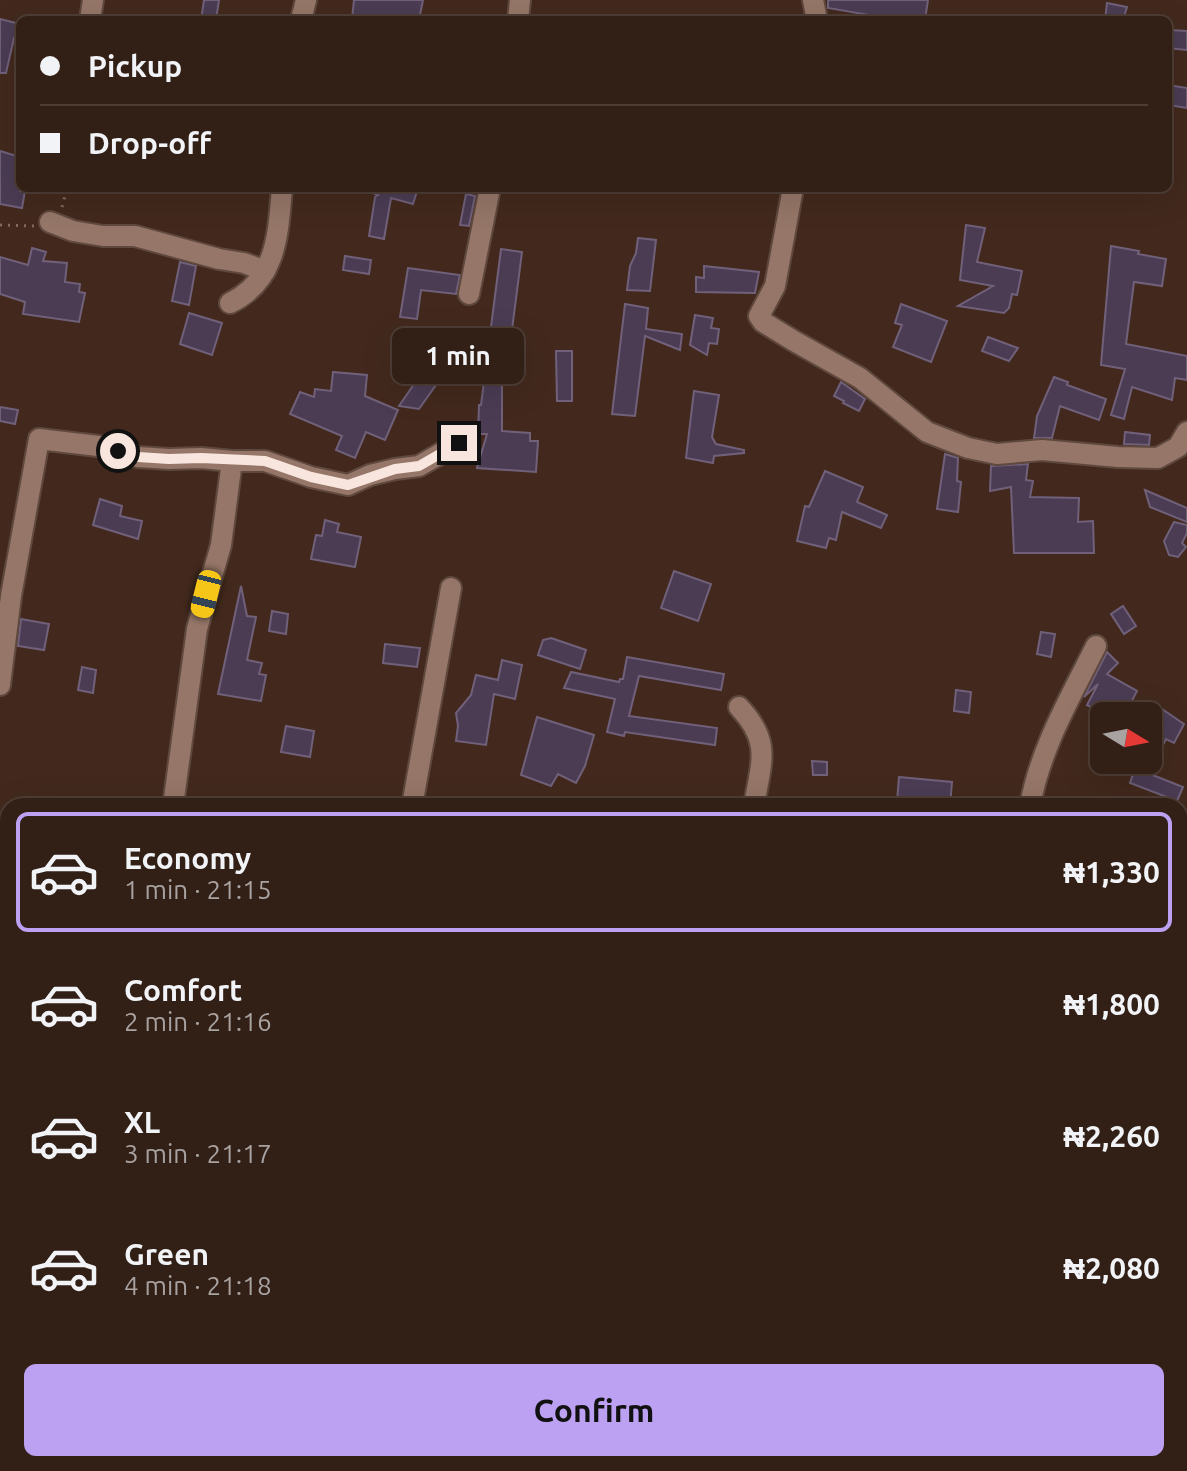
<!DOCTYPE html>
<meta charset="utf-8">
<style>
body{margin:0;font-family:Ubuntu,sans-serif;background:#3a271f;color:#f1f3f6;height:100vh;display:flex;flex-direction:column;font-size:30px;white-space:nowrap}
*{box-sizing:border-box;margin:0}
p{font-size:26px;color:#a8a2a1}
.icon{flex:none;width:44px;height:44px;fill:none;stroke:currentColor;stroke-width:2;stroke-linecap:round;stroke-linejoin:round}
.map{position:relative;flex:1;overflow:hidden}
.drawer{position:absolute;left:0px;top:798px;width:1188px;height:674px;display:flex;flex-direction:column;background:#321f16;border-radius:24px 24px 0 0;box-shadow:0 8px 32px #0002,0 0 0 2px #4d3d35}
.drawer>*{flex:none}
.guide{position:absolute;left:16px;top:16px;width:1156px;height:176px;border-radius:12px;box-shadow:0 8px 32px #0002,0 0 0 2px #4d3d35;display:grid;align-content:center;height:176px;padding:0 24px;background:#321f16}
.needle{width:52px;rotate:100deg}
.controls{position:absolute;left:1090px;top:702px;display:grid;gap:16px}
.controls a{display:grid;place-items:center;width:72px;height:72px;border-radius:12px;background:#321f16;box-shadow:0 8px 32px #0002,0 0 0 2px #4d3d35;font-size:40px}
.end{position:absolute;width:36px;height:36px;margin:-18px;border:10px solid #f8e6de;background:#111;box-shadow:0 0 0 4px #111}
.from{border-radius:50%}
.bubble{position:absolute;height:56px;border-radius:12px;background:#321f16;box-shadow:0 8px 32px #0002,0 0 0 2px #4d3d35;font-size:26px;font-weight:700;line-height:56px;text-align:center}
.car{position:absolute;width:24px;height:48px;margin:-24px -12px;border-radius:10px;box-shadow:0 0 6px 2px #0007;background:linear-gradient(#f5c518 24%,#345 0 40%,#f5c518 0 76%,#345 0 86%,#f5c518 0)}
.guide b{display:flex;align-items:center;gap:28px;height:76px;font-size:30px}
.guide b+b{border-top:2px solid #4d3d35}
.guide i{width:20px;height:20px;background:#f1f3f6}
ul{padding:14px 0 0;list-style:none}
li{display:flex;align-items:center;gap:24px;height:120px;margin:0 16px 12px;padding:0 8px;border:4px solid transparent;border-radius:12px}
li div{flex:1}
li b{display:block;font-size:30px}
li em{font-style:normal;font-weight:700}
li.current{border-color:#bca0f2}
li>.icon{width:72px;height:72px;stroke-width:1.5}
.cta{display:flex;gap:16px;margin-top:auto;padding:16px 24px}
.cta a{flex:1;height:92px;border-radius:12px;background:#bca0f2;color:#111;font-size:32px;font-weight:700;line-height:92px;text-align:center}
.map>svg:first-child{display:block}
</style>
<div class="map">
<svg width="1187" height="1471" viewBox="0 0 1187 1471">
<rect width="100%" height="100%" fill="#43291d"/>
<g fill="#4b3c54" stroke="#70607a" stroke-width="2">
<path d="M204 0H219L216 20H201Z"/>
<path d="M354 0H423L419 20 352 19Z"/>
<path d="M828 0H928L925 20H898L828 8Z"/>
<path d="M1107 3 1127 7 1123 20H1105Z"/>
<path d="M0 19 20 24V40L14 38 6 73H0Z"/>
<path d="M1170 30 1187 31V50L1168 48Z"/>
<path d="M1168 85 1187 88V108L1168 105Z"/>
<path d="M0 151 20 157V191H25L22 208 0 204Z"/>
<path d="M370 188H418L413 204 391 198 384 239 369 236 375 197 378 195 370 192Z"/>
<path d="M466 194 475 196 469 226 460 225Z"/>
<path d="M966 225 985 228 977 262 1022 271 1017 295 1012 294 1009 308 1004 313 958 306 993 286 960 280Z"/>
<path d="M638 238 656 240 650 291 627 290 630 266 636 253Z"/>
<path d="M1111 246 1139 251 1138 254 1166 259 1162 286 1134 282 1126 344 1187 356V380L1175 378 1172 400 1132 387 1124 419 1111 415 1125 369 1101 365Z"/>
<path d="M32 248 46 252 43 261 67 263 65 282 80 284 79 292 85 293 79 322 23 314 25 302 0 294V257L28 265Z"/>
<path d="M501 249 522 252 505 384 502 383V431L530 433V441H538L536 472 477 468 487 434H478L479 405H481Z"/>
<path d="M345 256 371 260 369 274 343 270Z"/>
<path d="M180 262 196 266 189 305 172 301Z"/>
<path d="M704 266 759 272 755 293 696 292V277L704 278Z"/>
<path d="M408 268 460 275 456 294 421 290 417 319 400 317Z"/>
<path d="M625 304 648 308 646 329 682 334 680 350 645 336 635 416 612 414Z"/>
<path d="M901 304 947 321 931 362 893 347 902 325 895 323Z"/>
<path d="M189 313 222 323 212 355 180 344Z"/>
<path d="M695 315 713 318 711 328 719 329 717 344 709 343 707 355 690 345Z"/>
<path d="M988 337 1018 348 1009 361 982 351Z"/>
<path d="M556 351H572V401H557Z"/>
<path d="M333 372 367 375 365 396 398 410 385 440 366 432 355 458 336 450 342 436 290 414 300 392 314 397 315 389 331 391Z"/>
<path d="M421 374 436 385 419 409 399 406Z"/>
<path d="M1054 377 1068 382 1067 385 1106 399 1099 420 1060 406 1052 438H1034L1037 416Z"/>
<path d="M841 382 865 399 859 411 843 403 844 401 834 396Z"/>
<path d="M694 391 719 395 712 437 716 444 744 450V453L714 456 713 463 686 458Z"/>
<path d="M0 407 18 410 15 424 0 421Z"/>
<path d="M1125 432 1150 435 1149 445 1124 444Z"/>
<path d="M945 454 958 458 957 481 961 482 958 512 937 509Z"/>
<path d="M1028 464 1026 480 1033 481 1030 497 1079 498 1078 522 1093 521 1094 553H1014L1011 487 990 491 991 466Z"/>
<path d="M825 471 863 487 857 502 887 515 881 528 842 512 836 540 829 538 826 548 797 541 805 506 809 507Z"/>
<path d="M1145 490 1187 508V522L1150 507Z"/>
<path d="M100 499 122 506 120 516 142 521 138 539 93 525Z"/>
<path d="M325 520 339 524 337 532 361 537 355 567 311 559 316 535 322 536Z"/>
<path d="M1174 522 1187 525V533L1182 543 1186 547 1178 557 1169 555 1164 541Z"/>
<path d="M674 571 711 584 698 621 661 608Z"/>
<path d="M241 586 247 616 256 617 247 660 262 663 259 674 266 675 261 701 218 694Z"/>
<path d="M1123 606 1136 626 1124 634 1111 614Z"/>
<path d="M272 611 288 614 286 634 269 631Z"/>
<path d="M21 619 49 624 44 650 18 646Z"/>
<path d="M1041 632 1055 634 1051 657 1037 654Z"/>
<path d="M551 638 586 650 580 669 538 655 543 640Z"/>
<path d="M385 644 420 648 417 667 383 663Z"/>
<path d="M1107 652 1118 663 1107 674 1137 691 1124 716H1108L1087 705 1098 684 1084 697Z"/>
<path d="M627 657 724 674 721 690 639 676 629 716 717 728 715 745 625 732 624 736 607 732 615 699 564 688 571 672 619 682 620 679H623Z"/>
<path d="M502 660 522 665 515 699 494 694 486 745 456 741 458 726 456 713 471 695 476 675 498 680Z"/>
<path d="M82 667 96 670 93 693 78 690Z"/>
<path d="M956 690 971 692 969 713 954 711Z"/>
<path d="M1162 709 1184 724 1174 743 1166 739 1163 745 1148 737Z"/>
<path d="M537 717 594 735 585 766 576 783 558 774 551 786 521 775Z"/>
<path d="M286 726 314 731 310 757 281 752Z"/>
<path d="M812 761 827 762V775H813Z"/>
<path d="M1135 768 1183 787 1177 801 1130 783Z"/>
<path d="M899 777 952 782 950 806 897 802Z"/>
</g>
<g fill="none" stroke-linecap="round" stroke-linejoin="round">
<defs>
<g id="minor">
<path d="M813 0 817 20"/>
<path d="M90 20 93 0"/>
<path d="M301 20 306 0"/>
<path d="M518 20 520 0"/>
<path d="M793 188 775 286 759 316 763 322 794 341 860 378 927 432 968 448 997 454 1042 450 1118 457 1158 458 1178 447 1187 432"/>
<path d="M50 222 73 231 103 236H135L219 259 244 263 265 271"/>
<path d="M469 294 490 188"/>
<path d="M230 303C277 280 278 235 282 188"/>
<path d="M0 685 11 596 39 439 98 446 138 457 169 459 201 458 232 461"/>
<path d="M739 707C772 742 761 762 754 806"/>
<path d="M173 806 197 629 221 545 232 461H265L311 477 348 485 370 475 395 469 419 466 459 443"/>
<path d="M412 806 451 588"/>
<path d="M1030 806C1040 749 1070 698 1096 646"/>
<path d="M1180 1001 1187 1002"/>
<path d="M0 1009 8 1007"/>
<path d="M0 1331 8 1330"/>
<path d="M554 1464 595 1471"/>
<path d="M681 1471V1464"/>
</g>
</defs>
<use href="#minor" stroke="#5f483d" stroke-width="24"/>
<g stroke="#816a5f" stroke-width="3" stroke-dasharray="2 6" stroke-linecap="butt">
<path d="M62 207 67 188"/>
<path d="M0 225 34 226"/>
</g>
<use href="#minor" stroke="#957668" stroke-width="20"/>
</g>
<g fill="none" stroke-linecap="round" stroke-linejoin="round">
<path stroke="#f8e6de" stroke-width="10" d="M118 451 138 457 169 459 201 458 265 461 311 477 348 485 395 469 419 466 459 443"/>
</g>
</svg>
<div class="controls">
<a><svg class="needle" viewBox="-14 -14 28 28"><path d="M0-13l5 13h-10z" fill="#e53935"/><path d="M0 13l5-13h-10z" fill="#a8a2a1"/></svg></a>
</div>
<i class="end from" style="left:118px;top:451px"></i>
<i class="end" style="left:459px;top:443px"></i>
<div class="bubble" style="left:392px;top:328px;width:132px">1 min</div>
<i class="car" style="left:206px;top:594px;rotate:194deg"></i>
<div class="guide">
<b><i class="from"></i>Pickup</b>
<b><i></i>Drop-off</b>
</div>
<section class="drawer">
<ul>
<li class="current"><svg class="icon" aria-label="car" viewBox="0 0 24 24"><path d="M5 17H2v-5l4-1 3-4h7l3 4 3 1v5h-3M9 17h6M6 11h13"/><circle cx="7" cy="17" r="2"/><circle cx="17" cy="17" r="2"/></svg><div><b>Economy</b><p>1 min · 21:15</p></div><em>₦1,330</em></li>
<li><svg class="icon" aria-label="car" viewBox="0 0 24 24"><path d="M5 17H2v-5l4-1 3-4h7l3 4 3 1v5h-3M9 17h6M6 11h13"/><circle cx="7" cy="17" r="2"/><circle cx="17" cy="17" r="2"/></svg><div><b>Comfort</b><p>2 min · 21:16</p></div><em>₦1,800</em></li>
<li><svg class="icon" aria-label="car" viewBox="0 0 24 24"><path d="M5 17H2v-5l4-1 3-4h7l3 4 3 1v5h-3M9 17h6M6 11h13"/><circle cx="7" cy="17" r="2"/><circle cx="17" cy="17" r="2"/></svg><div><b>XL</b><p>3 min · 21:17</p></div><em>₦2,260</em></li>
<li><svg class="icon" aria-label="car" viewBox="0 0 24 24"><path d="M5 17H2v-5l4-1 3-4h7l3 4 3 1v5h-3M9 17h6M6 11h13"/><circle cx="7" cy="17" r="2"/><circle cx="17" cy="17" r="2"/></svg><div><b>Green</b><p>4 min · 21:18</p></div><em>₦2,080</em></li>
</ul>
<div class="cta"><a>Confirm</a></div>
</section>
</div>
